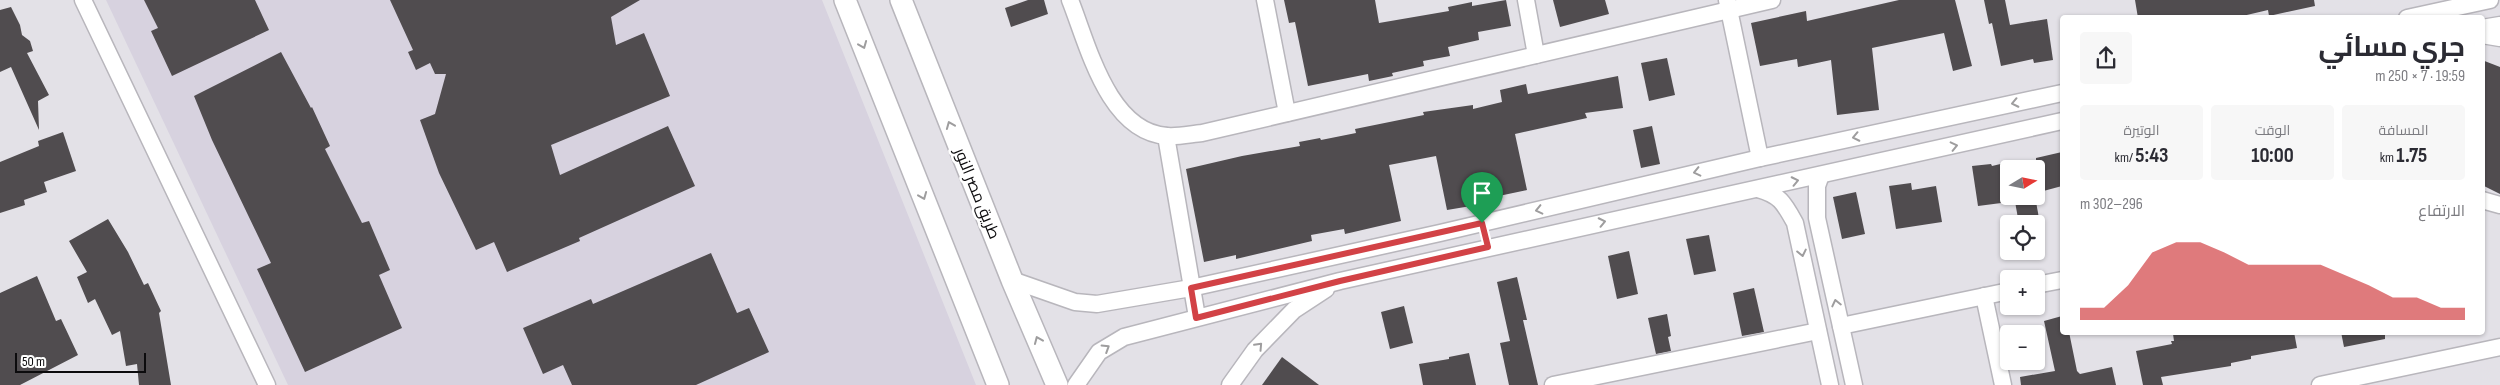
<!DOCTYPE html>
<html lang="ar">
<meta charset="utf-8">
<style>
body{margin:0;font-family:"Sofia Sans Condensed",Cairo,sans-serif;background:#f7f7f7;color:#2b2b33;direction:rtl;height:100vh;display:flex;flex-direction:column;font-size:19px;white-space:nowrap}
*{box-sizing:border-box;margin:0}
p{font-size:16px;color:#7c7c81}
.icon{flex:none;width:28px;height:28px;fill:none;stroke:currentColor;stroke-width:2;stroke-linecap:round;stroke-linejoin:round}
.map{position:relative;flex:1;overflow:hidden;direction:ltr}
.side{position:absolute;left:2060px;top:15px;width:425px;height:320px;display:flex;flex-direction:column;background:#fff;border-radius:5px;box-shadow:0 1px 4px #0004;direction:rtl}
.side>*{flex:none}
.needle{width:32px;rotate:80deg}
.fabs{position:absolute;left:2000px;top:160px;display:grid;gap:10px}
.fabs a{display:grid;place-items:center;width:45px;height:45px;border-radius:5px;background:#fff;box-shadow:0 1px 4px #0004;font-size:25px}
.scale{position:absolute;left:15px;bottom:12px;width:131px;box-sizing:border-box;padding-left:5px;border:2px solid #0c0b0d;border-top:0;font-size:14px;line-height:18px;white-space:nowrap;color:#0c0b0d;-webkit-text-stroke:4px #fff;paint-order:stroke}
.pin{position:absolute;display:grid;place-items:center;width:42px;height:42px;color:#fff;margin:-51px -21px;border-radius:50% 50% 50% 0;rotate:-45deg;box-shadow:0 0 5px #0007}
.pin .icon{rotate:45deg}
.round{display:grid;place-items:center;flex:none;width:52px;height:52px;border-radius:5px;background:#f7f7f7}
.overview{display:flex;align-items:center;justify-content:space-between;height:85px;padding:0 20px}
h1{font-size:28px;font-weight:700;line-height:38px}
.metrics{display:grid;grid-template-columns:repeat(3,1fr);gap:8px;height:85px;padding:5px 20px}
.metrics div{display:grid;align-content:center;border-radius:5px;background:#f7f7f7;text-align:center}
.metrics b{font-size:21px;font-weight:700}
.metrics small{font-size:14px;font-weight:400}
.metrics p{font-size:14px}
.chart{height:140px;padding:10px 20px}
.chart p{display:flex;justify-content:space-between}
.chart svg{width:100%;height:90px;margin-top:5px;fill:#d24246;opacity:.7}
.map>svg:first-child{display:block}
</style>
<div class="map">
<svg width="2500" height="385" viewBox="0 0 2500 385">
<rect width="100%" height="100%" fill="#e3e1e7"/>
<!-- built -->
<polygon fill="#d7d2df" points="106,0 822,0 976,385 288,385"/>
<!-- building -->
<g fill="#504c4f">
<polygon points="144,0 255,0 269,30 172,76 151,31 158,28"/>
<polygon points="390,0 640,0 611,17 616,45 644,33 670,96 551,145 560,175 668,126 695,186 579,238 580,241 507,272 494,242 476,250 439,173 420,120 435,114 446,74 435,74 430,63 416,70 408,52 413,50"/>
<polygon points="1028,0 1044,0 1048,14 1011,27 1005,8"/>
<polygon points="1284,0 1375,0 1379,23 1449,11 1448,7 1472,2 1472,6 1506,0 1511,26 1478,32 1479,40 1448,47 1450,56 1423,61 1424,66 1392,73 1393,76 1369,81 1368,74 1308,86 1295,22 1289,23"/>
<polygon points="1553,0 1605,0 1609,14 1560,27"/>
<polygon points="1899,0 1955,0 1972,66 1953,71 1944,33 1872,48 1879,110 1837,115 1831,60 1798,67 1797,59 1760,66 1751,23 1806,11 1807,21"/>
<polygon points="1984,0 2005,0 2010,25 2047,19 2053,60 2034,63 2033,59 2001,66 1992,23 1989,24"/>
<polygon points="2135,0 2314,0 2315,6 2269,16 2268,10 2234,18 2138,18"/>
<polygon points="11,7 20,25 22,35 30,41 33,51 27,53 49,95 38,101 39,130 11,67 0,72 0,10"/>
<polygon points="281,52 311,108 312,107 330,146 325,149 362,223 369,221 390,270 379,275 402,328 305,372 257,269 271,263 212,140 194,96"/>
<polygon points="1667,58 1675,95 1649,101 1641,63"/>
<polygon points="2482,60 2500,67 2500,194 2482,185"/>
<polygon points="1618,76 1623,108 1585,113 1587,118 1515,134 1527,190 1494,197 1495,202 1447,210 1436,156 1389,165 1401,221 1345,234 1344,229 1311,235 1312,241 1236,259 1236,255 1204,262 1186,169 1242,156 1300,146 1299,142 1320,138 1321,140 1356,133 1355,129 1424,115 1423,112 1473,105 1473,109 1502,102 1500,90 1526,84 1528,94"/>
<polygon points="1652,126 1660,164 1641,168 1633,130"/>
<polygon points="63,132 76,171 44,182 47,192 24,200 25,205 0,213 0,162 39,146 38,141"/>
<polygon points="2062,152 2062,186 2036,193 2036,158"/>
<polygon points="2009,162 2009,202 1978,206 1972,166 1991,164 1992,166"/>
<polygon points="1911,183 1912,190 1936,186 1942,222 1896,229 1889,186"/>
<polygon points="1856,192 1865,234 1842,239 1833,197"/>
<polygon points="2014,196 2035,196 2040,224 2019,224"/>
<polygon points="108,219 128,252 144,285 148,283 161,311 159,313 171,385 139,385 137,364 126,366 120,331 112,335 95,299 88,303 77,277 87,272 69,241"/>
<polygon points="1709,235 1716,271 1694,275 1686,239"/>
<polygon points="1629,251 1638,294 1617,299 1608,256"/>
<polygon points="711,253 737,313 749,308 769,352 696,385 572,385 563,365 543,374 523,328 591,299 593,304"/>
<polygon points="37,276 56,321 61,319 78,355 20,385 0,385 0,293"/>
<polygon points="1517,277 1527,320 1523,320 1538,385 1509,385 1500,343 1510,341 1497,282"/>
<polygon points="1754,288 1764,332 1742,336 1733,293"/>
<polygon points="1404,306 1413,343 1390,349 1381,312"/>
<polygon points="1667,314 1671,336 1668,337 1671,351 1656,354 1648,318"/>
<polygon points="2062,316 2062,332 2069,332 2077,371 2080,374 2112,367 2116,385 2021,385 2020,377 2055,371 2044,321"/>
<polygon points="2181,332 2294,332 2297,348 2251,356 2251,359 2231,363 2231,366 2161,377 2163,385 2143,385 2136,351 2172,344 2171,341 2174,341 2173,334"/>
<polygon points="2341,332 2385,332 2385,339 2344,347"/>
<polygon points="1469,353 1476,385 1423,385 1419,364 1449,359 1449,357"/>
<polygon points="1282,357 1319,385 1262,385"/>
</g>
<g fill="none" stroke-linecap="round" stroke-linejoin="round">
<defs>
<g id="minor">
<polyline points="83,0 267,385"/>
<path d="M1070,0C1088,45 1108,132 1167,136C1178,137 1191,134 1202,133L1772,0"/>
<polyline points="1265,0 1287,113"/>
<polyline points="1526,0 1536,55"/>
<polyline points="1727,0 1760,158"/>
<polyline points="2407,18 2490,0"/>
<polyline points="2482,28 2500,25"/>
<polyline points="2482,35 2500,38"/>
<polyline points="1166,136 1197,317"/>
<polyline points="1821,175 1817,186 1817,218 1854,385"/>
<path d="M1758,189C1780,195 1784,203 1795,223L1830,385"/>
<polyline points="2482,200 2500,205"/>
<polyline points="1012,280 1075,302 1097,304 1191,288 1440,233 1760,158 2062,93"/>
<polyline points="2036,285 2062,280"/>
<polyline points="1984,296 2003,385"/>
<polyline points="1841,326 2009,291"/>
<polyline points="1076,385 1099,352 1124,337 1340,281 2062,121"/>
<polyline points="1230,385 1255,350 1294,310 1326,289"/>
<polyline points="1553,385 1818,331"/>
<polyline points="2320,385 2500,347"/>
</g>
<g id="tertiary">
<polyline points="845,0 998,385"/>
<polyline points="901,0 1012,280 1057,385"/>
</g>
</defs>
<!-- minor casing -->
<use href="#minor" stroke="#b8b6bc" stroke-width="19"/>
<!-- tertiary casing -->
<use href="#tertiary" stroke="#b8b6bc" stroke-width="24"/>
<!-- minor -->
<use href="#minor" stroke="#fff" stroke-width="16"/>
<!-- tertiary -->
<use href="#tertiary" stroke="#fff" stroke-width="21"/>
</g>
<!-- one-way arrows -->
<defs><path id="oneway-chevron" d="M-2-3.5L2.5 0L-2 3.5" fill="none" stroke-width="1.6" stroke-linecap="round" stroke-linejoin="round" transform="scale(1.25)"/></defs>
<g stroke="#9e9d9e">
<use href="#oneway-chevron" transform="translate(863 45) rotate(68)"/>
<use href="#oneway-chevron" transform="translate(2015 103) rotate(168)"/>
<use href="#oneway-chevron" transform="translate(950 125) rotate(-112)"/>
<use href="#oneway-chevron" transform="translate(1856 137) rotate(168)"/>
<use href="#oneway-chevron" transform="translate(1954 146) rotate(-13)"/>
<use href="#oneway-chevron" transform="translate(1697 172) rotate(167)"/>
<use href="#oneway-chevron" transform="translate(1795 181) rotate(-12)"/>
<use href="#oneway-chevron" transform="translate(923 196) rotate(68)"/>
<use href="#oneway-chevron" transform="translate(1539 210) rotate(167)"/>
<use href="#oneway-chevron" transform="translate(1602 222) rotate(-12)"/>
<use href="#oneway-chevron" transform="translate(1802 253) rotate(78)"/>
<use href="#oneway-chevron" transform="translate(1836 303) rotate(-103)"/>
<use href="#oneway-chevron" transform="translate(1038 340) rotate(-113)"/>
<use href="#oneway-chevron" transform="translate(1259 346) rotate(-47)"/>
<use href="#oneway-chevron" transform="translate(1106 348) rotate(-32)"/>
</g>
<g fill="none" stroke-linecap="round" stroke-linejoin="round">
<defs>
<polygon id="route" points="1482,223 1488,247 1340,281 1196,318 1191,288"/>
</defs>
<!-- route casing -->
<use href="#route" stroke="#fff" stroke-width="10"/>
<!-- route -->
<use href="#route" stroke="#d24246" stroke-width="6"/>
</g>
<g text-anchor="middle" stroke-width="5" stroke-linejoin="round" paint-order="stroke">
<!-- street labels -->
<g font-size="16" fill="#0c0b0d" stroke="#fff">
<text transform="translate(978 193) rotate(68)" y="6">طريق مصر النور</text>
</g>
</g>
</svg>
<div class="fabs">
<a><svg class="needle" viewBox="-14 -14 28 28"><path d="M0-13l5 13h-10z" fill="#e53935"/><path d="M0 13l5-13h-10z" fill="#7c7c81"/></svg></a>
<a><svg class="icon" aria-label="locate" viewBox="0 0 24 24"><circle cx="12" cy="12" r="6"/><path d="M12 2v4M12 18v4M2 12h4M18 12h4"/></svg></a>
<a>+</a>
<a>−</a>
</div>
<div class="scale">50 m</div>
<div class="pin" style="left:1482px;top:223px;background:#1e9e55"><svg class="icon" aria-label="arrive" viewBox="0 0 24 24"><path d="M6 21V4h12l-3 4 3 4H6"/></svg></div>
<section class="side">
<div class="overview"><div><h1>جري مسائي</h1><p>19:59 · 7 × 250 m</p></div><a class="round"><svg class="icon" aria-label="share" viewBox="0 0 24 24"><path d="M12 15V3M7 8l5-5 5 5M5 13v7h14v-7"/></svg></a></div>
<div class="metrics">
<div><p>المسافة</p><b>1.75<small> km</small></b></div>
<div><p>الوقت</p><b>10:00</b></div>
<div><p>الوتيرة</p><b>5:43<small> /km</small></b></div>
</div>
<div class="chart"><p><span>الارتفاع</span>296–302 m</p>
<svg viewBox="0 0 160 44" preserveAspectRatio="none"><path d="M0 44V38L10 38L20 27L30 11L40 6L50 6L60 11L70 17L80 17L90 17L100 17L110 22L120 27L130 33L140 33L150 38L160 38V44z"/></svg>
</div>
</section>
</div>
